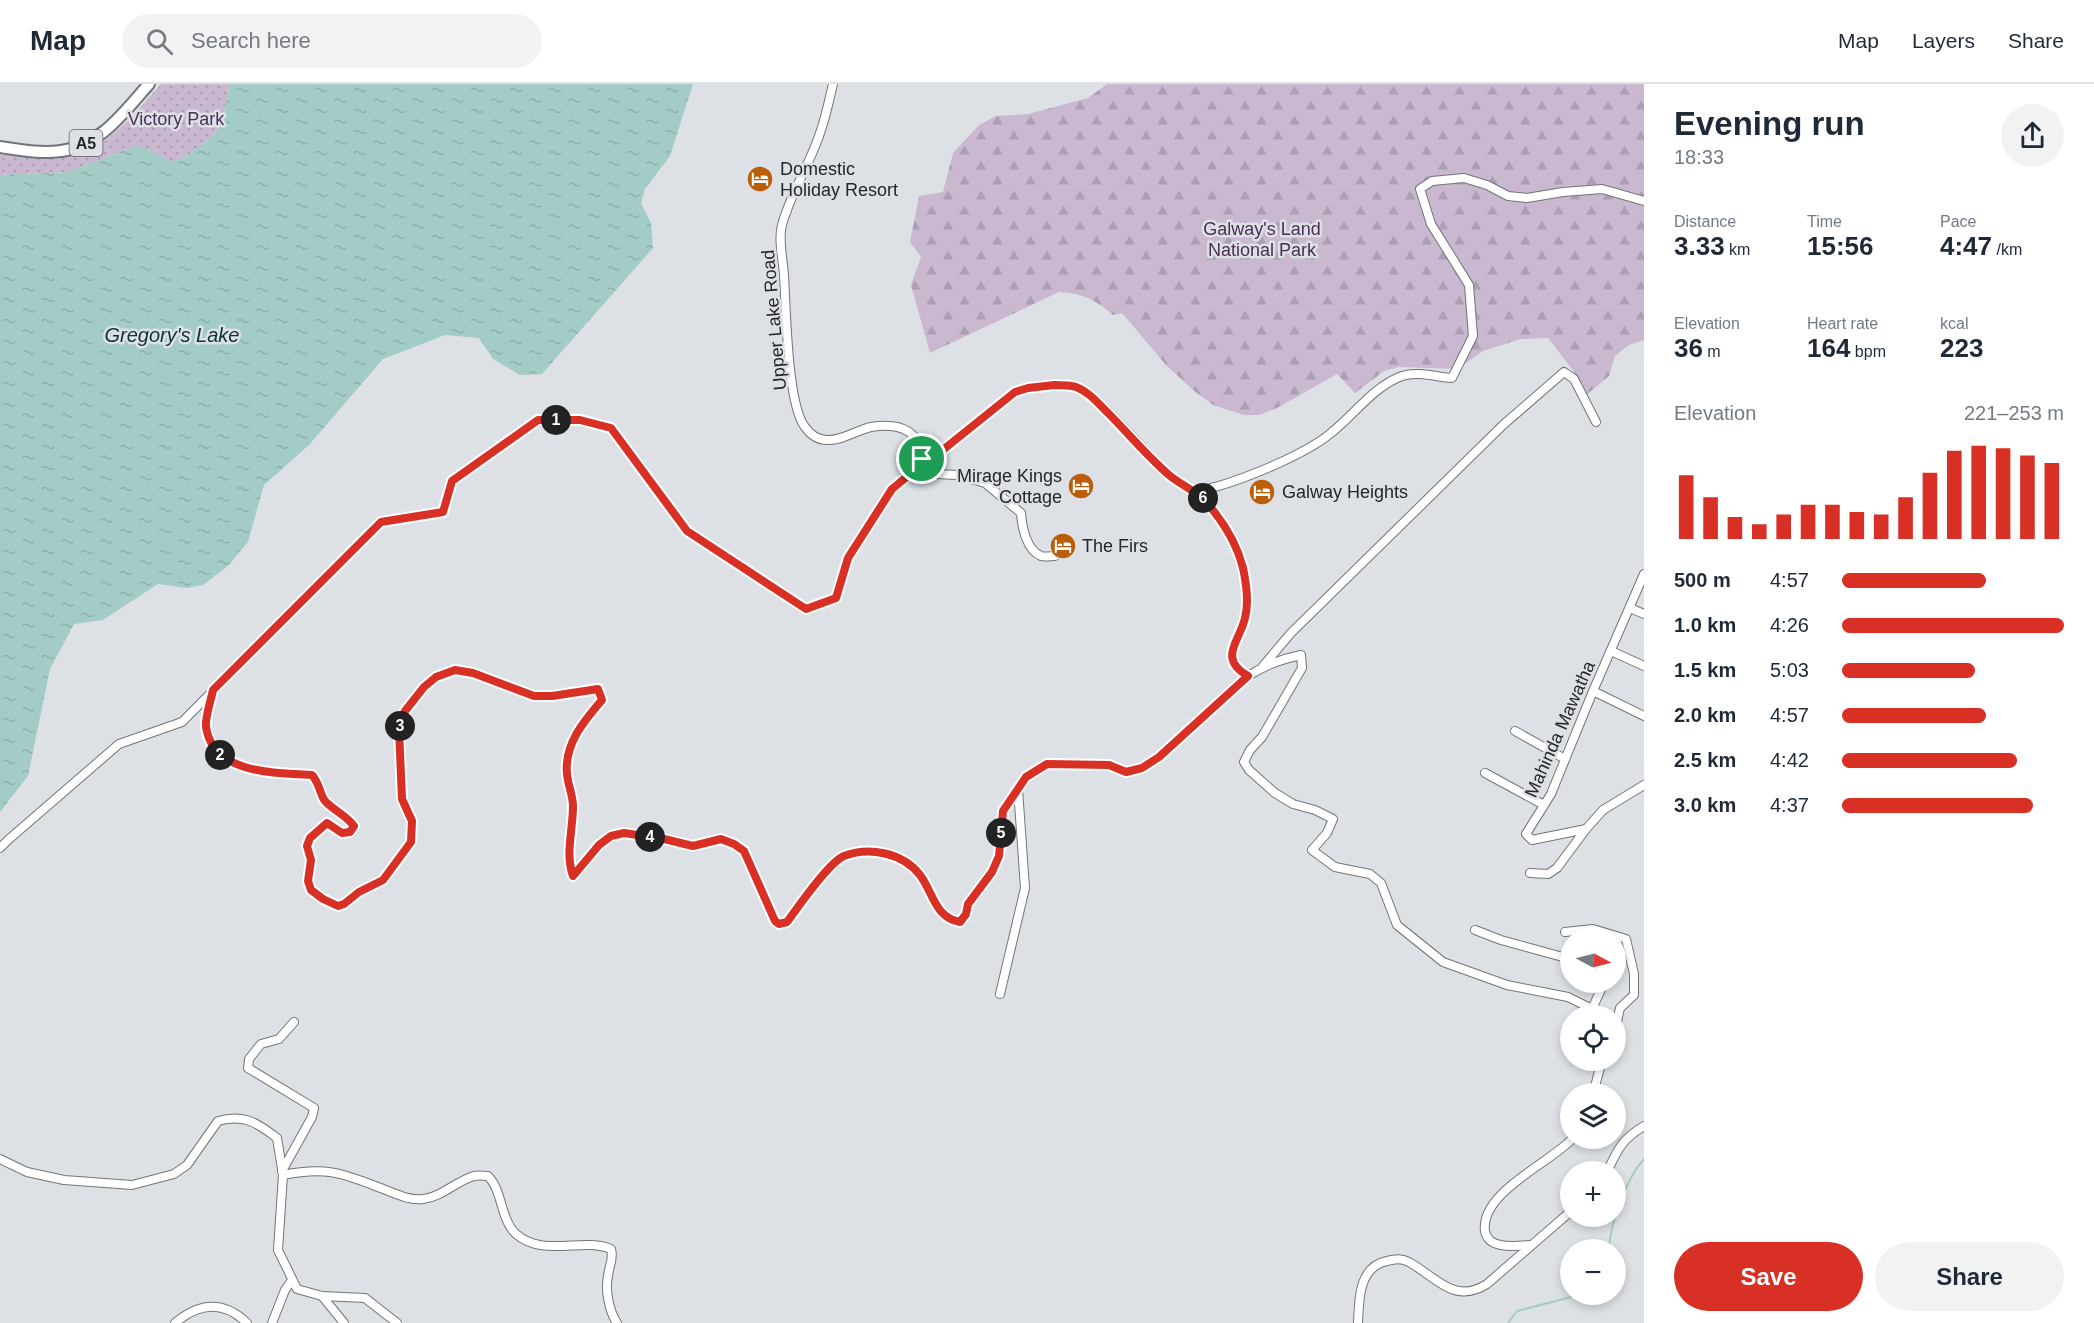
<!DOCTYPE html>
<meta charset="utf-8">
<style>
body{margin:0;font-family:Arial,sans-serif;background:#f2f2f3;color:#1f2937;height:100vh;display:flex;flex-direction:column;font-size:22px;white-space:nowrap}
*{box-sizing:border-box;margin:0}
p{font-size:20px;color:#747a83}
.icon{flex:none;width:33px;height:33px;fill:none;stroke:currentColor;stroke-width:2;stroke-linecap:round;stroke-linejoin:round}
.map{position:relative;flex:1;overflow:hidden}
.details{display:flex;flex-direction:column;background:#fff;width:450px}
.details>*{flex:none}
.needle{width:39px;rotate:97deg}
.buttons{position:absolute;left:1560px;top:843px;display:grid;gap:12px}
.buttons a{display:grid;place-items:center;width:66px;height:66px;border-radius:50%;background:#fff;box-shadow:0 3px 9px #0003;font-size:30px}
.pin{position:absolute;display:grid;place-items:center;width:51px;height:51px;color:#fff;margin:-26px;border:3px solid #fff;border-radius:50%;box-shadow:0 2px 6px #0007}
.km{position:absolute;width:30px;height:30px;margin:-15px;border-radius:50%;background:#222;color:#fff;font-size:16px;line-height:30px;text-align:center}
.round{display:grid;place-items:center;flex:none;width:63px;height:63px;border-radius:32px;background:#f2f2f3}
.headline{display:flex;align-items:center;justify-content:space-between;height:102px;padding:0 30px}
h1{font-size:33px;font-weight:600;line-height:45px}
.metrics{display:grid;grid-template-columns:repeat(3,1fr);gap:9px;height:102px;padding:6px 30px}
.metrics div{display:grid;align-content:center}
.metrics b{font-size:26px;font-weight:600}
.metrics small{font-size:16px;font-weight:400}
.metrics p{font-size:16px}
.chart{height:168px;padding:12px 30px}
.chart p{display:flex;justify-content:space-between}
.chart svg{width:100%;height:108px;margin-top:6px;stroke:#d93025;stroke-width:6}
.primary-button{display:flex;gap:12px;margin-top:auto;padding:12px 30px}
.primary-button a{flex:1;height:69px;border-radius:36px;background:#d93025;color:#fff;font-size:24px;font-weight:600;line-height:69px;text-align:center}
.primary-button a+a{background:#f2f2f3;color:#1f2937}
ul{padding:0 30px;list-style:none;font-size:20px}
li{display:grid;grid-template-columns:96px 72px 1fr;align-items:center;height:45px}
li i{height:15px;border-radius:8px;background:#d93025}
header{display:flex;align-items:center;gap:36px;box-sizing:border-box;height:84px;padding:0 30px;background:#fff;border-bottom:2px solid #e0e1e3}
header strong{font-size:28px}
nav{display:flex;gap:33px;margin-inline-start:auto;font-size:21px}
.search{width:420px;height:54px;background:#f2f2f3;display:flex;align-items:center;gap:15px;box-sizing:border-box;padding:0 21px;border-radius:33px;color:#747a83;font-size:22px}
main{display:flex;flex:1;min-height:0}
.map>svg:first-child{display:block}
</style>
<header>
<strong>Map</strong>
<div class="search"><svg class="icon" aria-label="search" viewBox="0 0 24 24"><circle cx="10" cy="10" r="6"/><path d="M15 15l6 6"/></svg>Search here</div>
<nav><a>Map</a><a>Layers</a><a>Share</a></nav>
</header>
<main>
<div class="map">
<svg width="1644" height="1239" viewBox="0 0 1644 1239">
<defs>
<pattern id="forest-firs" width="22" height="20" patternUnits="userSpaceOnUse" patternTransform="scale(1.5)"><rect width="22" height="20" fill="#c9b8d0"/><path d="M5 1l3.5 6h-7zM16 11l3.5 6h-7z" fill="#ac9eb3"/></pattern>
<pattern id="garden-dots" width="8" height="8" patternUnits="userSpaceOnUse" patternTransform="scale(1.5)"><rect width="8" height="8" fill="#c9b8d0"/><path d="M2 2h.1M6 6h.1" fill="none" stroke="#ac9eb3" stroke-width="1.8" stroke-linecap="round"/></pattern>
<pattern id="water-ripples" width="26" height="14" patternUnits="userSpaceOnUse" patternTransform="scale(1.5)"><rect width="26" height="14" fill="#a4ccc7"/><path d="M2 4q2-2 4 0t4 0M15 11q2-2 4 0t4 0" fill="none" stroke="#8dafab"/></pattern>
</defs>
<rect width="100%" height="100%" fill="#dde1e6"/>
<!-- forest -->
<path fill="url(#forest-firs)" d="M1107,0H1644V256L1629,261L1615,272L1609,292L1585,312L1575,289L1548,254L1521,255L1483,267L1457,285L1399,283L1384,287L1355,309L1337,290L1277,324L1259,331H1244L1213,321L1193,306L1166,281L1122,229L1113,231C1096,216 1082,209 1059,208L930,269L911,201L921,173L910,158L919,112L943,108L953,69L979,41L996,32L1028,30L1088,14Z"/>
<!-- garden -->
<polygon fill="url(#garden-dots)" points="161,0 230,0 222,37 215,50 184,74 171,78 138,61 68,88 0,91 0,68 59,73 82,67 105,57 130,35"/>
<!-- water -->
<polygon fill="url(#water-ripples)" points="230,0 693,0 670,72 645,105 641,119 651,139 653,164 542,290 520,291 493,275 479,254 445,251 383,275 309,361 264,401 248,458 229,481 203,501 187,504 158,500 103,536 74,540 50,585 28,692 0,728 0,91 68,88 138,61 171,77 184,74 215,50 222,37"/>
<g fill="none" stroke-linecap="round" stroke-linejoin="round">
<!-- stream -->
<g stroke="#a4ccc7" stroke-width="2">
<path d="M1609,1166C1610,1139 1626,1095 1644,1075"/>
<polyline points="1508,1239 1517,1227 1571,1213 1573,1210"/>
</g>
<defs>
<g id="minor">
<path d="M922,375L939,369L1015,308C1033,302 1055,298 1074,302C1098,308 1150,377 1174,395C1181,399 1189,408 1198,408C1203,408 1210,404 1215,403C1247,394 1306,370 1331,349C1354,331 1374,302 1402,292C1417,287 1437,293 1452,294L1473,252L1469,201L1431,140L1420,105L1432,97L1464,94L1487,101L1508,112L1527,114L1563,108L1602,105L1644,117"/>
<path d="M921,381L937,390L957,391L985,399L1021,429C1022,442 1026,466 1041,472C1044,473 1051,472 1055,472"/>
<path d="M1197,408C1217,431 1238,456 1243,487C1246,501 1248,518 1245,533C1241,557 1216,573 1248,592C1265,581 1281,575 1301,571L1302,584L1262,653L1250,666L1244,678L1249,686L1275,709L1293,720L1315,726L1333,735L1327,749L1312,766L1335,783L1370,790L1381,799L1397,841L1443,878L1507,901L1568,913L1592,925"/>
<polyline points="1644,490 1593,607 1551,710 1526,750 1532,756 1586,745 1603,726 1644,701"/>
<polyline points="1630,524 1644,530"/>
<polyline points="1611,567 1644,582"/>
<polyline points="1263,582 1291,549 1503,341 1564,288 1574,295 1596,338"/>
<path d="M213,606C211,617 205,632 207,643C214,690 275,689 312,691C320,700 320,711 325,717C333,726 346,731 354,742L350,749H342L327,739L310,754L307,762L311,776L308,797L311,806L323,815L338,822L344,820L359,808L383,796L411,758L412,737L402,715L399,645L405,627L424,603L436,593L455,586L473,589L534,612H552L598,605L602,616C584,636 564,660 567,690C568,701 573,712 573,722C573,746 565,770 573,792"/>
<polyline points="1593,607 1644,632"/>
<polyline points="1515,647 1565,675"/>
<polyline points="1485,689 1544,721"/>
<path d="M0,764L8,756L119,660L182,638L381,438L443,428L452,397L538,336H580L611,344L687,447L806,525L836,514L848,474L893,405L921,381C924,347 900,338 871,343C857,346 842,357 827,356C818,356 810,350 805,343C787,320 786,222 784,191C783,176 778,155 782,141C791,108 810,80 820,49C826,33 829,16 833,0"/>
<polyline points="1530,789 1548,790 1557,784 1586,745"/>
<path d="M573,792L599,761L611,752L625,749L664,755L693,762L721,755L734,760L744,767L775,837L779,840L787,838C798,823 829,778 844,772C869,762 903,769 920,791C932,808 936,834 960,838L966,830L968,820L992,788L999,772L1003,727L1026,693L1047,680L1109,681L1126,688L1142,684L1159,673L1248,592"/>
<polyline points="1475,846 1501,856 1570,875"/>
<polyline points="1565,848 1593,845 1626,855 1634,890 1634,911 1620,924 1616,942"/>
<polyline points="1000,910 1025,804 1018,705"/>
<polyline points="1594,932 1592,925 1603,901 1600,898"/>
<polyline points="1593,1010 1602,976"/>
<path d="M0,1075L27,1088L64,1096L132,1101L174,1090L187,1081L218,1037C244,1030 256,1038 277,1054L283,1091L278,1166L297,1205L322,1212L365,1214L397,1239"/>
<polyline points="282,1087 312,1033 314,1024 248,984 249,975 261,960 279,955 294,938"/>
<path d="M1607,1088C1618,1065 1622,1055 1644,1042"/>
<path d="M283,1091C324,1083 340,1088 378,1103C392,1108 408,1117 423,1115C442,1113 456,1097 474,1092C478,1091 484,1092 488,1092C503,1107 500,1135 516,1150C544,1174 582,1153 611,1165C614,1175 609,1182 608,1192C605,1206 609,1227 617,1239"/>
<path d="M1530,1161C1516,1162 1488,1166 1485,1147C1480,1108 1552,1078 1573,1054"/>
<polyline points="322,1212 344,1239"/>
<path d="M175,1239C199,1219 223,1216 247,1239"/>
<polyline points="272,1239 285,1206 292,1196"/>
<path d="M1358,1239C1359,1217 1358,1183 1387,1177C1395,1175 1401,1174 1409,1178C1436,1193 1454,1221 1487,1200L1570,1128"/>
</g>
<path id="highway" d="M0,63C20,66 41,70 61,67C100,62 124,28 149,0"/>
</defs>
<!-- minor casing -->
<use href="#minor" stroke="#717579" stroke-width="10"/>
<!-- highway casing -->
<use href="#highway" stroke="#717579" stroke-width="14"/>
<!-- minor -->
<use href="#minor" stroke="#fff" stroke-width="8"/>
<!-- highway -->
<use href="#highway" stroke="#fff" stroke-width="10"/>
</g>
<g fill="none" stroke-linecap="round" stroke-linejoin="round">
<defs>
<path id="route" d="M1054,301C1061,301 1070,301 1076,303C1089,308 1099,320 1108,329C1128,349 1147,372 1169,391C1182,402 1197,407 1208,420C1224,439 1237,460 1243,484C1246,498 1249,519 1245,534C1240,557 1217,574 1248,592L1159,673L1142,684L1126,688L1109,681L1047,680L1026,693L1003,727L999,772L992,788L968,820L966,830L960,838C935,834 933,808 920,791C903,769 869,762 844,772C829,778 798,823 787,838L779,840L775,837L744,767L734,760L721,755L693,762L664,755L624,749L611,752L599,761L573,792C565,770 573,746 573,722C573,712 568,701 567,690C564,660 584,637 602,616L598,605L552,612H534L473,589L455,586L436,593L424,603L405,627L399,645L402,715L412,737L411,758L383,796L359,808L344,820L338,822L323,815L311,806L308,797L311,776L307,762L310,754L327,739L342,749L350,748L354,742C346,731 333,726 325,717C320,711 320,700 312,691C275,689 213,690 206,643C205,632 211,617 213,606L381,438L443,428L452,397L538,336H580L611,344L687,447L806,525L836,514L848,474L892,405L921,381L922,375L939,369L1015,308L1028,304Z"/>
</defs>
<!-- route casing -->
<use href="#route" stroke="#fff" stroke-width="12"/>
<!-- route -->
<use href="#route" stroke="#d93025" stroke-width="8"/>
</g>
<!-- icons -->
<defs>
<symbol id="hotel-disc" viewBox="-11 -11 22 22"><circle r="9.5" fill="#ba5e09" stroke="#dde1e6"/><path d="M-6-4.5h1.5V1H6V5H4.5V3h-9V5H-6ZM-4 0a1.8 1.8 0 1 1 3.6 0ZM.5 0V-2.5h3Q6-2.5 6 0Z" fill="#fff"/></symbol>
</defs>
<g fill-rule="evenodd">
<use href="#hotel-disc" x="745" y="80" width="30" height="30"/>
<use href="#hotel-disc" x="1066" y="387" width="30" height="30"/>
<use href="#hotel-disc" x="1247" y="393" width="30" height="30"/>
<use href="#hotel-disc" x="1048" y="447" width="30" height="30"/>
</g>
<g text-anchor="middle" stroke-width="5" stroke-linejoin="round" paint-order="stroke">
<!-- shield labels -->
<rect fill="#dde1e6" stroke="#5c5e61" stroke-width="1.5" x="69.5" y="46" width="33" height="26" rx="4.5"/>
<g font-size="16" font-weight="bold" fill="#252628">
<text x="86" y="65">A5</text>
</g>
<!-- park labels -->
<g font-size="18" fill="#4b2f56" stroke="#dde1e6">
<text x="176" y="41">Victory Park</text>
<text x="1262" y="151">Galway's Land<tspan x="1262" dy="21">National Park</tspan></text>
</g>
<!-- poi labels -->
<g font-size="18" fill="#252628" stroke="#dde1e6" text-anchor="start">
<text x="780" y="91">Domestic<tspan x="780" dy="21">Holiday Resort</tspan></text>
<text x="1062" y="398" text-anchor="end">Mirage Kings<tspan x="1062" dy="21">Cottage</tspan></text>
<text x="1282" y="414">Galway Heights</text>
<text x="1082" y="468">The Firs</text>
</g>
<!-- street labels -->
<g font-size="18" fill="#252628" stroke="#dde1e6">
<text transform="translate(774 236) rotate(-95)" y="6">Upper Lake Road</text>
<text transform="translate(1560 645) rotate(-66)" y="6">Mahinda Mawatha</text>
</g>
<!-- water labels -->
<g font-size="20" font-style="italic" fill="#0c3430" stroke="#dde1e6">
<text x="172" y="258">Gregory's Lake</text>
</g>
</g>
</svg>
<div class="buttons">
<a><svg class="needle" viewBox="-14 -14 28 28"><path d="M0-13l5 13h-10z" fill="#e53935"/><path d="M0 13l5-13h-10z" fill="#747a83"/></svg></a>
<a><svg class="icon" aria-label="locate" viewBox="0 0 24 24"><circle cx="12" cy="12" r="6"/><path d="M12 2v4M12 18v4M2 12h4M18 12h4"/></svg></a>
<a><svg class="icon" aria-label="layers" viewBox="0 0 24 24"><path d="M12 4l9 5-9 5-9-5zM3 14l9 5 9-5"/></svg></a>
<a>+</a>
<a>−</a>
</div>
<div class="pin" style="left:922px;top:375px;background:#1e9e55"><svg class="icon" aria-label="arrive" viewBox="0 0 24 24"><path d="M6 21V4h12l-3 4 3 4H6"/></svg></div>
<b class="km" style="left:556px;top:336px">1</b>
<b class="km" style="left:220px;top:671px">2</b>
<b class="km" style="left:400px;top:642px">3</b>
<b class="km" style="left:650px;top:753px">4</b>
<b class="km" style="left:1001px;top:749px">5</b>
<b class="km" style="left:1203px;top:414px">6</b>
</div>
<section class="details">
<div class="headline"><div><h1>Evening run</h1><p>18:33</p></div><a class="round"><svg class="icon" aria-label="share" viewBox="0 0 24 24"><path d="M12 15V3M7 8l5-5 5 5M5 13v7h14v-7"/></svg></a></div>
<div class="metrics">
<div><p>Distance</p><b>3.33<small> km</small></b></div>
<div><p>Time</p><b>15:56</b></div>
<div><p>Pace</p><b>4:47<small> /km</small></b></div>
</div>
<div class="metrics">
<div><p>Elevation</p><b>36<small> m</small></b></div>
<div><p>Heart rate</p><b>164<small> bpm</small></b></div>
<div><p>kcal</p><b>223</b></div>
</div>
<div class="chart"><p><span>Elevation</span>221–253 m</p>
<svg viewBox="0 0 160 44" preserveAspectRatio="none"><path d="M5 44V18M15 44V27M25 44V35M35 44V38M45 44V34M55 44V30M65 44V30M75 44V33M85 44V34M95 44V27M105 44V17M115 44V8M125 44V6M135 44V7M145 44V10M155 44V13"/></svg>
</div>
<ul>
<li><b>500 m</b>4:57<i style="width:65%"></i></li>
<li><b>1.0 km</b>4:26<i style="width:100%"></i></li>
<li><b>1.5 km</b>5:03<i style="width:60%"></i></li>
<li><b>2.0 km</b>4:57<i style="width:65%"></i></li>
<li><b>2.5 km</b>4:42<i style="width:79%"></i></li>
<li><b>3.0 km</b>4:37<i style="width:86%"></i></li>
</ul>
<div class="primary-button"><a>Save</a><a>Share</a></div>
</section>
</main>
